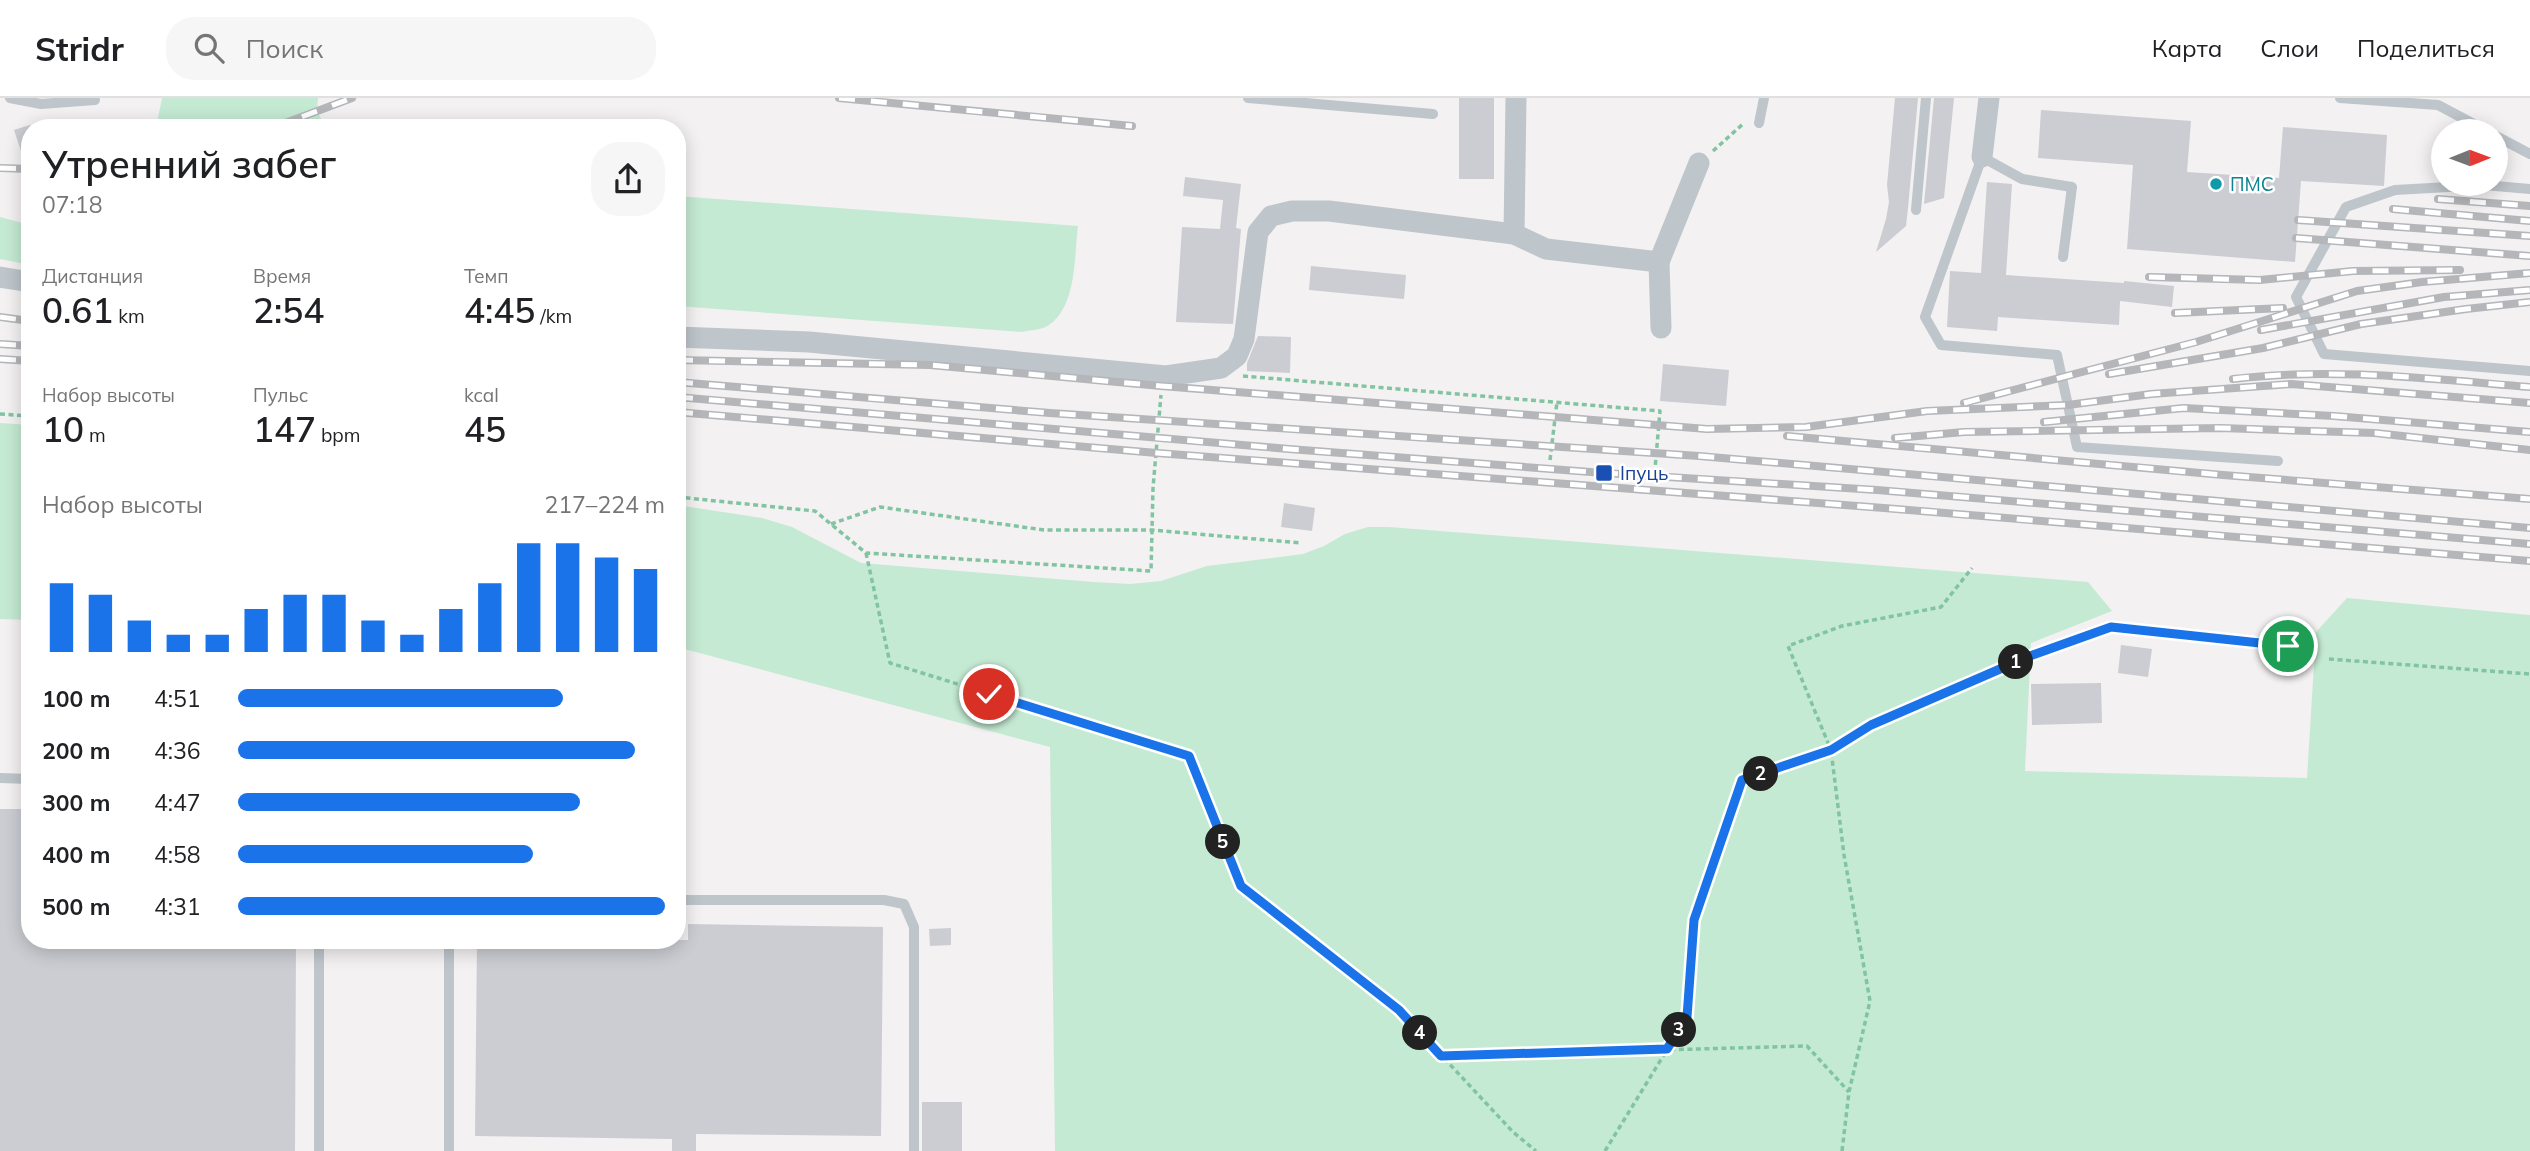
<!DOCTYPE html>
<html lang="ru">
<meta charset="utf-8">
<style>
body{margin:0;font-family:Mulish,sans-serif;background:#f6f6f6;color:#202124;height:100vh;display:flex;flex-direction:column;font-size:26px;white-space:nowrap}
*{box-sizing:border-box;margin:0}
p{font-size:23px;color:#757577}
.icon{flex:none;width:38px;height:38px;fill:none;stroke:currentColor;stroke-width:2;stroke-linecap:round;stroke-linejoin:round}
.map{position:relative;flex:1;overflow:hidden}
.side{position:absolute;left:21px;top:21px;width:665px;height:830px;display:flex;flex-direction:column;background:#fff;border-radius:28px;box-shadow:0 4px 18px #0003}
.side>*{flex:none}
.needle{width:46px;rotate:89deg}
.buttons{position:absolute;left:2431px;top:21px;display:grid;gap:14px}
.buttons a{display:grid;place-items:center;width:77px;height:77px;border-radius:50%;background:#fff;box-shadow:0 4px 18px #0003;font-size:35px}
.pin{position:absolute;display:grid;place-items:center;width:60px;height:60px;color:#fff;margin:-30px;border:4px solid #fff;border-radius:50%;box-shadow:0 2px 7px #0007}
.km{position:absolute;width:35px;height:35px;margin:-18px;border-radius:50%;background:#222;color:#fff;font-size:19px;line-height:35px;text-align:center}
.round{display:grid;place-items:center;flex:none;width:74px;height:74px;border-radius:28px;background:#f6f6f6}
.headline{display:flex;align-items:center;justify-content:space-between;height:119px;padding:0 21px}
h1{font-size:38px;font-weight:600;line-height:52px}
.metrics{display:grid;grid-template-columns:repeat(3,1fr);gap:10px;height:119px;padding:7px 21px}
.metrics div{display:grid;align-content:center}
.metrics b{font-size:35px;font-weight:600}
.metrics small{font-size:19px;font-weight:400}
.metrics p{font-size:19px}
.chart{height:196px;padding:14px 21px}
.chart p{display:flex;justify-content:space-between}
.chart svg{width:100%;height:126px;margin-top:7px;stroke:#1a73e8;stroke-width:6}
ul{padding:0 21px;list-style:none;font-size:23px}
li{display:grid;grid-template-columns:112px 84px 1fr;align-items:center;height:52px}
li i{height:18px;border-radius:9px;background:#1a73e8}
header{display:flex;align-items:center;gap:42px;box-sizing:border-box;height:98px;padding:0 35px;background:#fff;border-bottom:2px solid #e0e0e0}
header strong{font-size:33px}
nav{display:flex;gap:38px;margin-inline-start:auto;font-size:24px}
.search{width:490px;height:63px;background:#f6f6f6;display:flex;align-items:center;gap:18px;box-sizing:border-box;padding:0 24px;border-radius:28px;color:#757577;font-size:26px}
.map>svg:first-child{display:block}
</style>
<header>
<strong>Stridr</strong>
<div class="search"><svg class="icon" aria-label="search" viewBox="0 0 24 24"><circle cx="10" cy="10" r="6"/><path d="M15 15l6 6"/></svg>Поиск</div>
<nav><a>Карта</a><a>Слои</a><a>Поделиться</a></nav>
</header>
<div class="map">
<svg width="2530" height="1053" viewBox="0 0 2530 1053">
<rect width="100%" height="100%" fill="#f3f1f1"/>
<!-- green -->
<g fill="#c5ead3">
<polygon points="162,0 318,0 317,12 325,30 156,30"/>
<path d="M677,98L1078,128C1074,158 1077,208 1049,227C1042,232 1030,232 1022,234L677,208Z"/>
<polygon points="0,119 30,127 30,167 0,161"/>
<polygon points="0,325 30,327 30,522 0,521"/>
<polygon points="677,407 762,420 792,429 861,465 1094,484 1130,486 1161,483 1207,468 1303,456 1324,448 1345,436 1368,429 1389,429 2088,484 2112,513 2031,545 2025,673 2307,680 2316,534 2347,500 2530,517 2530,1053 1055,1053 1050,649 677,549"/>
</g>
<!-- building -->
<g fill="#cbcdd2">
<rect x="1459" y="0" width="35" height="81"/>
<polygon points="1895,0 1918,0 1908,110 1906,128 1876,154 1886,121 1889,104 1887,87"/>
<polygon points="1934,0 1954,0 1944,100 1924,106"/>
<polygon points="2041,12 2191,23 2187,74 2279,80 2283,29 2387,37 2384,88 2301,83 2295,164 2127,151 2133,67 2038,60"/>
<polygon points="30,27 30,71 27,71 14,32"/>
<polygon points="1185,79 1241,86 1236,130 1241,131 1233,226 1176,224 1182,129 1220,131 1223,102 1183,98"/>
<polygon points="1987,84 2012,86 2006,177 2124,185 2124,183 2174,188 2172,209 2120,203 2119,227 1998,219 1997,233 1947,229 1950,173 1981,175"/>
<polygon points="1311,168 1406,177 1404,201 1309,192"/>
<polygon points="1258,238 1291,239 1290,275 1247,273 1247,265"/>
<polygon points="1663,266 1729,272 1726,308 1660,303"/>
<polygon points="1284,405 1315,410 1312,433 1281,429"/>
<polygon points="2121,547 2152,551 2148,579 2118,575"/>
<polygon points="2101,585 2102,625 2032,627 2031,586"/>
<polygon points="0,711 30,711 30,842 296,842 295,1053 0,1053"/>
<polygon points="688,826 883,829 881,1038 696,1036 696,1053 672,1053 672,1041 475,1038 477,842 688,842"/>
<polygon points="951,830 951,847 930,848 929,831"/>
<rect x="922" y="1004" width="40" height="49"/>
</g>
<g fill="none" stroke-linecap="round" stroke-linejoin="round">
<!-- path -->
<g stroke="#81c4a2" stroke-width="3.5" stroke-dasharray="5 3.5" stroke-linecap="butt">
<polyline points="1713,53 1744,25"/>
<polyline points="1243,278 1660,313 1655,371"/>
<polyline points="0,316 30,318"/>
<polyline points="1550,362 1557,304"/>
<polyline points="677,399 815,413 866,455 1151,473 1153,390 1161,297"/>
<polyline points="831,426 880,409 1044,432 1152,432 1301,445"/>
<polyline points="866,455 890,565 1189,658 1241,788 1399,912 1513,1034 1536,1053"/>
<polyline points="2329,561 2530,576"/>
<polyline points="1441,958 1807,948 1849,994"/>
<polyline points="1605,1053 1687,919 1694,822 1742,682 1831,652 1788,548 1842,528 1941,509 1972,470"/>
<polyline points="1842,1053 1849,994 1870,903 1844,757 1831,652 1871,627 2030,558 2111,529 2289,548"/>
</g>
<!-- service -->
<g stroke="#bec5cb" stroke-width="10">
<polyline points="10,0 41,6 95,2"/>
<polyline points="1248,0 1433,16"/>
<polyline points="2340,0 2438,7 2487,33"/>
<polyline points="1759,25 1764,0"/>
<polyline points="2496,38 2530,56"/>
<polyline points="2530,91 2484,87 2395,92 2346,109 2296,199 2324,256 2530,273"/>
<polyline points="1916,112 1926,0"/>
<polyline points="2063,159 2072,89 2022,81 1982,59 1925,219 1941,247 2057,257 2077,349 2278,363"/>
<polyline points="0,680 30,681"/>
<polyline points="677,802 884,802 904,806 914,829 914,1053"/>
<polyline points="319,842 319,1053"/>
<polyline points="449,1053 449,842"/>
</g>
<!-- minor -->
<g stroke="#bec5cb" stroke-width="21">
<polyline points="1982,59 1989,0"/>
<polyline points="1514,136 1516,0"/>
<polyline points="1659,164 1661,230"/>
<polyline points="0,179 30,184"/>
<polyline points="677,239 809,244 1166,278 1221,270 1237,258 1244,241 1258,134 1271,118 1292,113 1329,113 1514,136 1546,151 1659,164 1699,65"/>
</g>
<defs>
<g id="rail">
<polyline points="839,0 1132,28"/>
<polyline points="272,30 352,0"/>
<polyline points="0,70 30,71"/>
<polyline points="2438,101 2530,108"/>
<polyline points="2393,111 2530,123"/>
<polyline points="2298,122 2530,138"/>
<polyline points="2296,140 2530,158"/>
<polyline points="2149,179 2260,182 2353,173 2460,172"/>
<polyline points="2175,215 2283,210"/>
<polyline points="0,219 30,223"/>
<polyline points="2261,232 2444,199 2530,192"/>
<polyline points="0,246 30,248"/>
<polyline points="0,261 30,263"/>
<polyline points="677,262 930,267 1161,288 1707,331 1806,329 1927,313 2068,307 2151,296 2291,286 2530,305"/>
<polyline points="2109,276 2263,250 2361,226 2466,211 2530,204"/>
<path d="M2233,281C2332,269 2431,281 2530,289"/>
<polyline points="677,284 1050,315 1699,358 2530,430"/>
<polyline points="677,299 1289,351 1604,375 1877,392 2530,446"/>
<polyline points="1964,305 2196,244 2357,193 2422,184 2530,175"/>
<polyline points="677,314 1157,355 1884,410 2530,463"/>
<polyline points="2044,324 2184,310 2334,318 2530,334"/>
<polyline points="1787,338 2223,377 2530,401"/>
<polyline points="1895,340 1964,334 2220,330 2375,335 2530,352"/>
</g>
</defs>
<!-- rail casing -->
<use href="#rail" stroke="#b4b6ba" stroke-width="8"/>
<!-- rail -->
<use href="#rail" stroke="#fff" stroke-width="5" stroke-dasharray="16" stroke-linecap="butt"/>
</g>
<g fill="none" stroke-linecap="round" stroke-linejoin="round">
<defs>
<polyline id="route" points="989,596 1189,658 1241,788 1399,912 1441,958 1667,951 1687,919 1694,822 1742,682 1831,652 1871,627 2030,558 2111,529 2288,548"/>
</defs>
<!-- route casing -->
<use href="#route" stroke="#fff" stroke-width="14"/>
<!-- route -->
<use href="#route" stroke="#1a73e8" stroke-width="9"/>
</g>
<!-- markers -->
<circle fill="#0f9aa8" stroke="#fff" stroke-width="2.5" cx="2216" cy="86" r="7"/>
<rect fill="#1a4fb4" stroke="#fff" stroke-width="2.5" x="1595" y="366" width="18" height="18" rx="3.5"/>
<g text-anchor="middle" stroke-width="5" stroke-linejoin="round" paint-order="stroke">
<!-- culture labels -->
<g font-size="19" fill="#0d838f" stroke="#fff" text-anchor="start">
<text x="2230" y="93">ПМС</text>
</g>
<!-- transit labels -->
<g font-size="19" fill="#164399" stroke="#fff" text-anchor="start">
<text x="1620" y="382">Іпуць</text>
</g>
</g>
</svg>
<div class="buttons">
<a><svg class="needle" viewBox="-14 -14 28 28"><path d="M0-13l5 13h-10z" fill="#e53935"/><path d="M0 13l5-13h-10z" fill="#757577"/></svg></a>
</div>
<div class="pin" style="left:2288px;top:548px;background:#1e9e55"><svg class="icon" aria-label="arrive" viewBox="0 0 24 24"><path d="M6 21V4h12l-3 4 3 4H6"/></svg></div>
<div class="pin" style="left:989px;top:596px;background:#d93025"><svg class="icon" aria-label="check" viewBox="0 0 24 24"><path d="M5 12l5 5 9-10"/></svg></div>
<b class="km" style="left:2016px;top:564px">1</b>
<b class="km" style="left:1761px;top:676px">2</b>
<b class="km" style="left:1679px;top:932px">3</b>
<b class="km" style="left:1420px;top:935px">4</b>
<b class="km" style="left:1223px;top:744px">5</b>
<section class="side">
<div class="headline"><div><h1>Утренний забег</h1><p>07:18</p></div><a class="round"><svg class="icon" aria-label="share" viewBox="0 0 24 24"><path d="M12 15V3M7 8l5-5 5 5M5 13v7h14v-7"/></svg></a></div>
<div class="metrics">
<div><p>Дистанция</p><b>0.61<small> km</small></b></div>
<div><p>Время</p><b>2:54</b></div>
<div><p>Темп</p><b>4:45<small> /km</small></b></div>
</div>
<div class="metrics">
<div><p>Набор высоты</p><b>10<small> m</small></b></div>
<div><p>Пульс</p><b>147<small> bpm</small></b></div>
<div><p>kcal</p><b>45</b></div>
</div>
<div class="chart"><p><span>Набор высоты</span>217–224 m</p>
<svg viewBox="0 0 160 44" preserveAspectRatio="none"><path d="M5 44V20M15 44V24M25 44V33M35 44V38M45 44V38M55 44V29M65 44V24M75 44V24M85 44V33M95 44V38M105 44V29M115 44V20M125 44V6M135 44V6M145 44V11M155 44V15"/></svg>
</div>
<ul>
<li><b>100 m</b>4:51<i style="width:76%"></i></li>
<li><b>200 m</b>4:36<i style="width:93%"></i></li>
<li><b>300 m</b>4:47<i style="width:80%"></i></li>
<li><b>400 m</b>4:58<i style="width:69%"></i></li>
<li><b>500 m</b>4:31<i style="width:100%"></i></li>
</ul>
</section>
</div>
